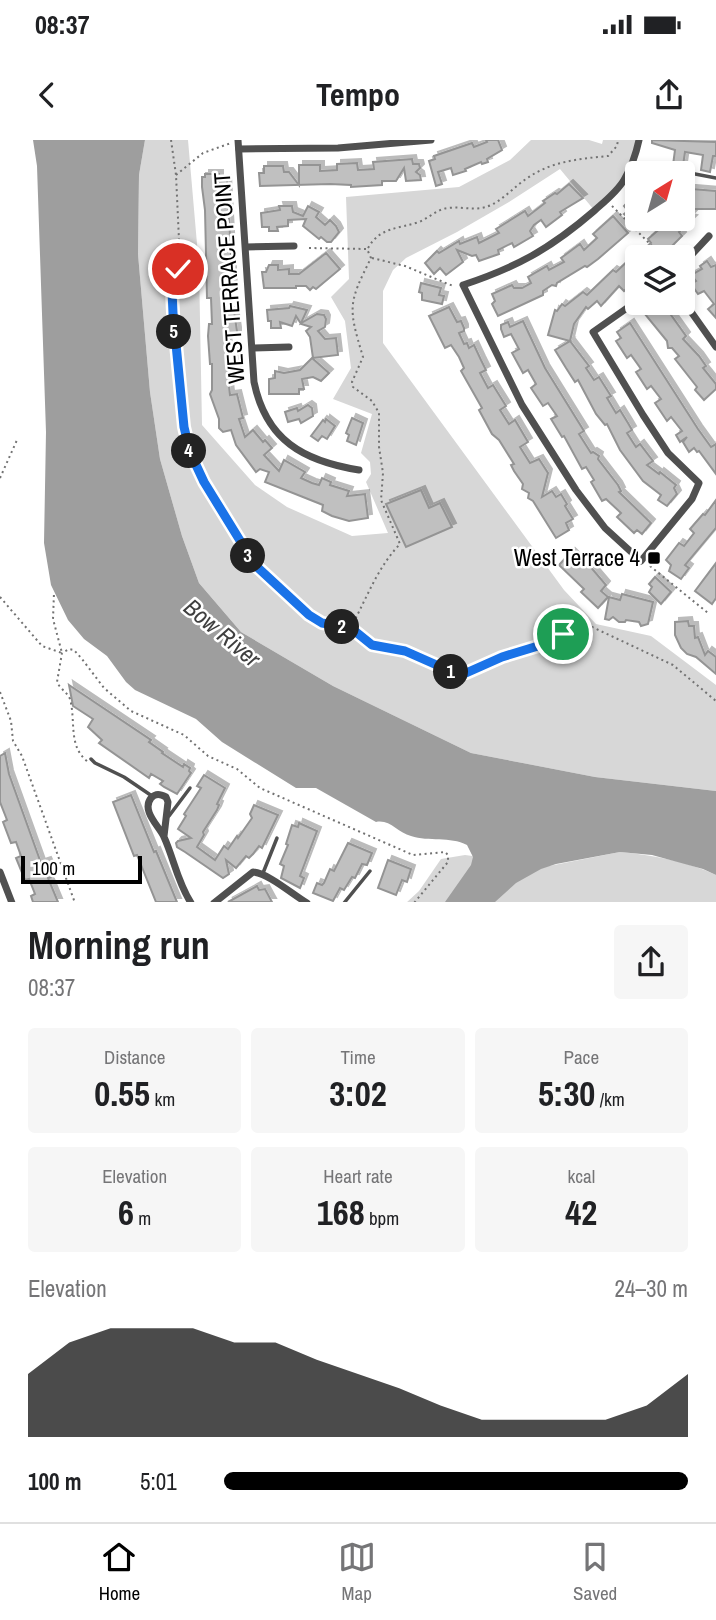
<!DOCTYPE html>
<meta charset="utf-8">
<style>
body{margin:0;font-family:"Archivo Narrow",sans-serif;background:#f6f6f6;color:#202124;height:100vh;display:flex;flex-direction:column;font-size:26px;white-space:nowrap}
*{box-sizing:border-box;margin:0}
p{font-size:23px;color:#757577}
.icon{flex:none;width:38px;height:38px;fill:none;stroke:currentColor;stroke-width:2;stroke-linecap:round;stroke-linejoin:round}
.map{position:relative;height:762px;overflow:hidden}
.drawer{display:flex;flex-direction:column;background:#fff;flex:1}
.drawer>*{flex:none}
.needle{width:46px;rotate:37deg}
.controls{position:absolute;left:625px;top:21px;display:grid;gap:14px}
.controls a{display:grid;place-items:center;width:70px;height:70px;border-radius:7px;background:#fff;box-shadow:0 4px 10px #0003;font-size:35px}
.scale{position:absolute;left:21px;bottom:18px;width:121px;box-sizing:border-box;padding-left:7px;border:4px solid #000;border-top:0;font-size:19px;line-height:24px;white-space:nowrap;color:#000;-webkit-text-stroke:5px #fff;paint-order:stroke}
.pin{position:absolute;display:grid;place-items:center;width:60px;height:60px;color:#fff;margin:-30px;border:4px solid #fff;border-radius:50%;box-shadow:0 2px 7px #0007}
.km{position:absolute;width:35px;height:35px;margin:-18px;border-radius:50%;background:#222;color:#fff;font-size:19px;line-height:35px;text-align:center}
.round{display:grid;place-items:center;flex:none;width:74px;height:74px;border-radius:7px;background:#f6f6f6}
.headline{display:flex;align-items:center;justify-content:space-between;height:119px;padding:0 28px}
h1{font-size:38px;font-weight:800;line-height:52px}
.stats{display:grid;grid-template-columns:repeat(3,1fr);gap:10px;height:119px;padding:7px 28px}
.stats div{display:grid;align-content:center;border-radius:7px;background:#f6f6f6;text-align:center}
.stats b{font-size:35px;font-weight:800}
.stats small{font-size:19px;font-weight:400}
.stats p{font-size:19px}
.chart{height:196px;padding:14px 28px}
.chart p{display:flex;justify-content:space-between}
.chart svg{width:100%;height:126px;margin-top:7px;fill:#000;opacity:.7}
ul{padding:0 28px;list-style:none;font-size:23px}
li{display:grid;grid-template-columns:112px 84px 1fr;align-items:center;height:52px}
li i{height:18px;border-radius:9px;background:#000}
.status{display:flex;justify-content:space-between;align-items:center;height:49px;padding:0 35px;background:#fff;direction:ltr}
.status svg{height:19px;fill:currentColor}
header{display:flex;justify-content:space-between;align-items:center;height:91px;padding:0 28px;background:#fff;font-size:32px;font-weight:800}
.menu{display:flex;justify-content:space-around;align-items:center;height:98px;border-top:2px solid #e0e0e0;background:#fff;font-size:19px;color:#757577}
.menu a{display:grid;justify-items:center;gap:4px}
.menu .on{color:#000}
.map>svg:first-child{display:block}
</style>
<div class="status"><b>08:37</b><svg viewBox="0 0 49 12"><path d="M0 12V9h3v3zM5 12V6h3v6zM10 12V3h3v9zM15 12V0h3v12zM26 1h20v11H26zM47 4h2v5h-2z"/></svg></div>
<header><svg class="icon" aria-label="back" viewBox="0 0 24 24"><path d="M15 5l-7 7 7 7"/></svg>Tempo<svg class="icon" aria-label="share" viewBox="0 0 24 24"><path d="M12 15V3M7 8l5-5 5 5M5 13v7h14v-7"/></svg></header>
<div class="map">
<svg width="716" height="763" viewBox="0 0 716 763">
<defs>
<filter id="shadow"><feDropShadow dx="4" dy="-4" stdDeviation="0" flood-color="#0004"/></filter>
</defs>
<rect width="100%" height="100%" fill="#fff"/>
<!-- green -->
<g fill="#d7d7d7">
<polygon points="145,0 188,0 199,127 202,285 255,345 287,367 352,396 388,393 366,342 371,334 370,322 361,313 372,274 333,259 351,228 345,181 331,157 349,139 346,57 459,47 510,20 531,0 589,0 602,4 603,0 639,0 623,42 594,70 560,29 509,62 457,92 406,118 393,130 383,151 383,203 564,450 596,484 651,496 716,545 716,651 595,637 471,613 333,546 241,492 199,443 182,396 160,319 150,252 138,114 139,35"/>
<path d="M620,712C653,715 686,721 716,735V762L406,763L419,751L441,719L465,715L549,726Z"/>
</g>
<!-- water -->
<path fill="#9e9e9e" d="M33,0H145L139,35L138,114L150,252L160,319L182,396L199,443L241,492L333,546L471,613L595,637L716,651V735L703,729L652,715L620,712L556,724L541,729L516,743L495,762H445L471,725L473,717L467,705C450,696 429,702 411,696C398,693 390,679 376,682L316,648H296L222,602L196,579L135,550L126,542L107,516L84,499L68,480L51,445L44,403L46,292L37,26Z"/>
<!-- building -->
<g fill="#c0c0c0" stroke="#949494" stroke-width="2" filter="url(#shadow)">
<polygon points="486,0 498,0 502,10 487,19 488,22 482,24 481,22 465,29 466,31 453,35 451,28 438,32 442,44 436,46 429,21 435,19 434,16 472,3 474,7 487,2"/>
<polygon points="652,0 716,2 716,16 713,16 710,32 701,30 703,15 685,12 683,26 673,25 675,10 652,3"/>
<polygon points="412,19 413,24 419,24 420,28 416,32 420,35 421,40 406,41 404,28 396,41 382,41 382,45 351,47 351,45 330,44 260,46 259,33 264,33 264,26 283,26 284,32 289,32 299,45 299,25 320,25 320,31 337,30 337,24 357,23 358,30 374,29 373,22"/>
<polygon points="205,34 219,34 219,41 227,40 233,151 227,154 226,171 234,171 237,191 237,195 227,195 228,212 238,212 237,238 230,238 229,246 230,255 237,254 243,278 239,279 245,297 253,290 263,302 265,300 272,308 264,315 279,331 284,320 305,332 301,338 312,343 319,345 322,338 331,342 330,345 349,351 347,356 365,354 368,378 349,381 332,376 322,371 323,365 265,342 269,332 260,329 256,332 236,305 231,290 223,292 219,288 219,279 210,254 212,250 212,224 210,224 208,196 209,184 212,184 211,158 207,158 205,70 202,47 202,37 205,37"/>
<polygon points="569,44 583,58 560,72 562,75 546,87 541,80 534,85 530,91 533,96 514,107 512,103 498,110 499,114 479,121 476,115 472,116 457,110 463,122 446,135 440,128 434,134 425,123 437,111 439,113 459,101 460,104 477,97 479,103 499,93 496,89 525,71 528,76 545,63 543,61 555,53 557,54"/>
<polygon points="692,49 716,51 716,69 692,69 693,74 689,78 693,79 679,92 682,96 668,110 665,108 662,111 648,112 653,117 637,117 637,139 624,151 619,146 601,166 597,161 588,169 586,167 574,184 570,201 589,226 586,228 594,240 599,237 604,245 611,256 607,258 616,273 620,270 628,283 632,290 627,293 636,307 640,304 653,321 647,325 659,334 660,332 676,345 674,348 677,354 667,366 658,360 661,355 643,341 620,310 607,284 605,285 596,274 578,240 575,242 566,228 555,210 570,201 548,195 555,170 557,171 562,164 565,166 583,152 587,155 613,130 616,132 631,118 633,120 651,103 648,99 671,79 682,79 682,61 692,65"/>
<polygon points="637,52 637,85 624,74 628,71 624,66"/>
<polygon points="279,66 292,66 293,72 303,76 308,66 319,72 316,77 325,85 330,80 336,86 339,92 331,102 327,102 321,97 319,99 303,86 306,79 288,80 288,86 277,87 278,91 269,91 269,87 262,87 261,73 280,70"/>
<polygon points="613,76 628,93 598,119 587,127 585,126 557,143 556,146 552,145 543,151 543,155 498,176 492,164 495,161 492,154 512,145 514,148 522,148 531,143 528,137 547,126 549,130 564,122 561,118 580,104 584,110 597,98 593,94"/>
<polygon points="326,113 340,129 316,149 313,147 310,150 306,146 296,146 296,148 264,148 262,132 266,132 269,125 278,125 278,130 289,129 289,134 299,134"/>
<polygon points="707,121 711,127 716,125 716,178 708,169 714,164 704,151 698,154 691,144 696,141 691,135 702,129 700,126"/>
<polygon points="421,143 441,148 439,155 444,156 442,164 422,160 422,153 419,152"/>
<polygon points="656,163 661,167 665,164 671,171 669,172 686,196 683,199 699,216 706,226 703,228 716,244 716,249 704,260 695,250 697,247 675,219 679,216 672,208 668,208 667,201 644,173"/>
<polygon points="290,166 307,170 301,183 317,174 324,175 326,179 325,187 318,191 325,199 336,198 338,215 313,218 310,197 306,191 311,187 301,184 296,176 292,186 280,182 281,188 271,188 271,181 268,181 267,170 289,168"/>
<polygon points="449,167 457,182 461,181 464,188 464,191 459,193 464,204 467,203 469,208 474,205 481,220 486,230 480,233 488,248 493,245 506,266 500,270 509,284 515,280 528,302 520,307 530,323 539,319 548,333 542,357 552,351 556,357 561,354 567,364 565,366 573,379 566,383 569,390 556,398 533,361 528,358 529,353 522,349 523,344 514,331 511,325 514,324 499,300 492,294 479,270 482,268 461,231 464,228 459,217 451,205 445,208 429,176"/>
<polygon points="523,181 545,228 584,291 579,294 591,313 593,312 599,316 598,319 618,345 621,351 619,352 651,383 642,394 637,390 634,393 617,377 621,373 606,359 602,361 591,342 594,340 586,327 582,329 564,296 562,297 551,279 557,276 548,263 543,266 531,248 536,244 528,230 523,233 512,213 519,209 511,194 504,197 501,189 501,185 508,182 510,187"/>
<polygon points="630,183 698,289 711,307 716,304 716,334 699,311 697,312 694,308 689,312 683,302 687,297 680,302 676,295 682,291 671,277 667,281 655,263 661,259 651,246 647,249 636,232 641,229 631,215 627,218 616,201 621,198 617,192"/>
<polygon points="312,218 329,233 321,241 313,237 302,239 304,249 299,249 299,254 269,254 269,239 275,238 275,231 284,233 300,230"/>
<polygon points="308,265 312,268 313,276 301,283 299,279 288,282 285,272 297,268 298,271"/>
<polygon points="352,278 363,283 356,305 347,301 349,295 346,293"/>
<polygon points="326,279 335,286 327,299 322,296 318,301 311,296 323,280 325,282"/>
<polygon points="421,350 429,368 440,363 452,387 406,407 386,364"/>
<polygon points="716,360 716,388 685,425 689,428 681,439 669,431 671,425 666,420 679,403 684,406 694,393 690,389 703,374 705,375"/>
<polygon points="571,412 586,427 589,425 606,445 601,451 608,457 598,468 581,452 584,449 559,425"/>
<polygon points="716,423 716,458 712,464 695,451"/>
<polygon points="655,437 671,452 661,464 649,452 652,447 649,444"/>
<polygon points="622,454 653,462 648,484 641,486 639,482 626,480 625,482 619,482 613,477 609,480 605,479 609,457 620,460"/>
<polygon points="688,481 689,486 694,486 695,498 698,497 705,515 708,511 716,517 716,534 696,517 687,514 681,508 675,495 675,482"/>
<polygon points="69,545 151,600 149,602 163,612 162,613 183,627 184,624 190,628 189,631 191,633 177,654 164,647 160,644 163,641 151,634 149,638 99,603 102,600 88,587 93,579 73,566"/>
<polygon points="5,613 9,634 41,723 47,721 52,732 53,737 48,738 58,762 33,762 31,756 35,754 29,739 25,740 16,718 21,716 16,702 11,703 3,682 7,680 0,662 0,616"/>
<polygon points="204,635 225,648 217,664 219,665 217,670 203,692 204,695 197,707 215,720 224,706 228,709 237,696 238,698 252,678 250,674 254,665 278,675 262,708 259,706 253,714 249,718 246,716 236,728 226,720 229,734 223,738 185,712 177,707 176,703 178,701 191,698 178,689 186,676 184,674 201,648 197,646"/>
<polygon points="131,655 154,712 156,711 177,762 156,762 137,715 134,716 113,662"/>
<polygon points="299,683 317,691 300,736 304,738 300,748 281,738 284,726 280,724 288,705 286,704 292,685 298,687"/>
<polygon points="348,703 372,713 367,725 362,724 355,738 352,737 344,750 340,748 333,761 313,753 317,743 322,745 324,743 330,729 334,731"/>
<polygon points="388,720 411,729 407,742 402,740 396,755 378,748"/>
<polygon points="257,746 259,750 265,749 272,762 228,762"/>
</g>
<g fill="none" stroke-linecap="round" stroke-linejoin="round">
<!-- path -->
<g stroke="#727272" stroke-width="2" stroke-dasharray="2 3.5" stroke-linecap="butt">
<polyline points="171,0 176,35 180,122 172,151 173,173 184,287 195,326 255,425 309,475 322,483 350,488 372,505 405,511 457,534 466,533 502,517 538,506 580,487 590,486 673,525 716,561"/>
<polyline points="176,35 203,13 231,3"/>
<polyline points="612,66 663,117"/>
<path d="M309,108L367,109L371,118C348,164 348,167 363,217L352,242L353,247L372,261L379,273V307L383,333L381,360L400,404C377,428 367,458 351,487"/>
<path d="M368,108C380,87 398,89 419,82C429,78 437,69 448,68C463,66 476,72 491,65C504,59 514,47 526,39C551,21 579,19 608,16L617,6L618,0"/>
<polyline points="372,118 405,126 453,146"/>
<polyline points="0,338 17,300"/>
<polyline points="650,426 708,473"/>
<polyline points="0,457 42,506 62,513 53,479 54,453"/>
<polyline points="0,552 11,581 13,601 22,616 75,763"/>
<path d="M87,621C68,606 76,581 70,559C67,552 60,549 57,542L62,513L69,509L74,510L82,519L104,548L131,571L184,595L208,616L237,629L260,648L413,715L445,712L448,715V722L414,763"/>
</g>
<!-- lane -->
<g stroke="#505050" stroke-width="3.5">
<polyline points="633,22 716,38"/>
<polyline points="91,619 95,623 124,637 152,656"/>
<polyline points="169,676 190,648"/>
<polyline points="263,733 277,698"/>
<polyline points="344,763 370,731"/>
</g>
<!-- street -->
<g stroke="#505050" stroke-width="7">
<path d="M238,0L254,242C266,300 303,321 359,330"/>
<polyline points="239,9 338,8 431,0"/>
<polyline points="246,107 294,106"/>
<polyline points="682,125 709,96"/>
<polyline points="682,159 716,207"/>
<path d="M637,161L593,192L643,275L668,313L699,343L692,359L641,421L605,388L576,350L522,265L463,145C517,127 550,109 594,71C604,62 617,52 624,40C631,28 636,14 639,0"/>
<polyline points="253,208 289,207"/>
<path d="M164,696L168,662L166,657C160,654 156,653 151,658C141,671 159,686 164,697C174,719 177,741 191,763"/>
<polyline points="0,732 12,763"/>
<path d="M214,763L253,732C268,733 292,754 307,763"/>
</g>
</g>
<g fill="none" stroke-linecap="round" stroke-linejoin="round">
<defs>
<polyline id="route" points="178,129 172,151 173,173 184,287 190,312 204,342 255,425 309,475 322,483 351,488 372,505 405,511 457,534 466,533 502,517 538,506 563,494"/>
</defs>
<!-- route casing -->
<use href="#route" stroke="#fff" stroke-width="14"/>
<!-- route -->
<use href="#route" stroke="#1a73e8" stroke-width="9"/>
</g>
<!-- markers -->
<rect fill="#000" stroke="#fff" stroke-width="2.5" x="647" y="411" width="14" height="14" rx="3.5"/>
<g text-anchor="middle" stroke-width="5" stroke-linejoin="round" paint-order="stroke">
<!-- street labels -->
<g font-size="23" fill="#000" stroke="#fff">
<text transform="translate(229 138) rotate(-94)" y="8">WEST TERRACE POINT</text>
</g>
<!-- poi labels -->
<g font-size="23" fill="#000" stroke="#fff" text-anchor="end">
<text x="640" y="426">West Terrace 4</text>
</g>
<!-- water labels -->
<g font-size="24" font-style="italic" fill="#3f3f3f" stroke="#fff">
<text transform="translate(222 493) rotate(40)" y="8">Bow River</text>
</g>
</g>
</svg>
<div class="controls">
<a><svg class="needle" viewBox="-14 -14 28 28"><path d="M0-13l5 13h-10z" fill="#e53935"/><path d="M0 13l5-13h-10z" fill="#757577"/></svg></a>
<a><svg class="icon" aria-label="layers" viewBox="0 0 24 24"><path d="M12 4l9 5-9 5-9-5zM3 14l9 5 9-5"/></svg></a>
</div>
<div class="scale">100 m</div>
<div class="pin" style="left:563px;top:494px;background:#1e9e55"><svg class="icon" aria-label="arrive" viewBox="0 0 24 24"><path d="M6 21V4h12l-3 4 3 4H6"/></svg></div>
<div class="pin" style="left:178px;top:129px;background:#d93025"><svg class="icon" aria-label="check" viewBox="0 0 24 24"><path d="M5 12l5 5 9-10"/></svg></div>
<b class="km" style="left:451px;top:532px">1</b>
<b class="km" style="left:342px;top:487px">2</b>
<b class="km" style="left:248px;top:416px">3</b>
<b class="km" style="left:189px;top:311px">4</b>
<b class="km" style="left:174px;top:192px">5</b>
</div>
<section class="drawer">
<div class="headline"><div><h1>Morning run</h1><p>08:37</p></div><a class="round"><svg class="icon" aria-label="share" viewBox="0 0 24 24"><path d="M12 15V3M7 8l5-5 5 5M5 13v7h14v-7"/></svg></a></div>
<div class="stats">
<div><p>Distance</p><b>0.55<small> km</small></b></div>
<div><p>Time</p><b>3:02</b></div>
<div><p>Pace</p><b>5:30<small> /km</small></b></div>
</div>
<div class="stats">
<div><p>Elevation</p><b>6<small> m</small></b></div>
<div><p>Heart rate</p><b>168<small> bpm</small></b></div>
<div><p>kcal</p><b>42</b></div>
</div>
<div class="chart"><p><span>Elevation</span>24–30 m</p>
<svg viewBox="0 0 160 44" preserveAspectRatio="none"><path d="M0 44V22L10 11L20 6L30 6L40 6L50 11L60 11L70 17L80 22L90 27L100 33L110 38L120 38L130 38L140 38L150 33L160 22V44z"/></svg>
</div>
<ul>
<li><b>100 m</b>5:01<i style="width:100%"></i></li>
</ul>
</section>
<nav class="menu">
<a class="on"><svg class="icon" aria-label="home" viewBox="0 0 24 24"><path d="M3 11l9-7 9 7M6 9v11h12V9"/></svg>Home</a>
<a><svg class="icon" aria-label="map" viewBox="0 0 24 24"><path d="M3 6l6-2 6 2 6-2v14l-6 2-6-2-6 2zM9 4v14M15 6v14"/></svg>Map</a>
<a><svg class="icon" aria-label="saved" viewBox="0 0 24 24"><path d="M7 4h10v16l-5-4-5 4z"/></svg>Saved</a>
</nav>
